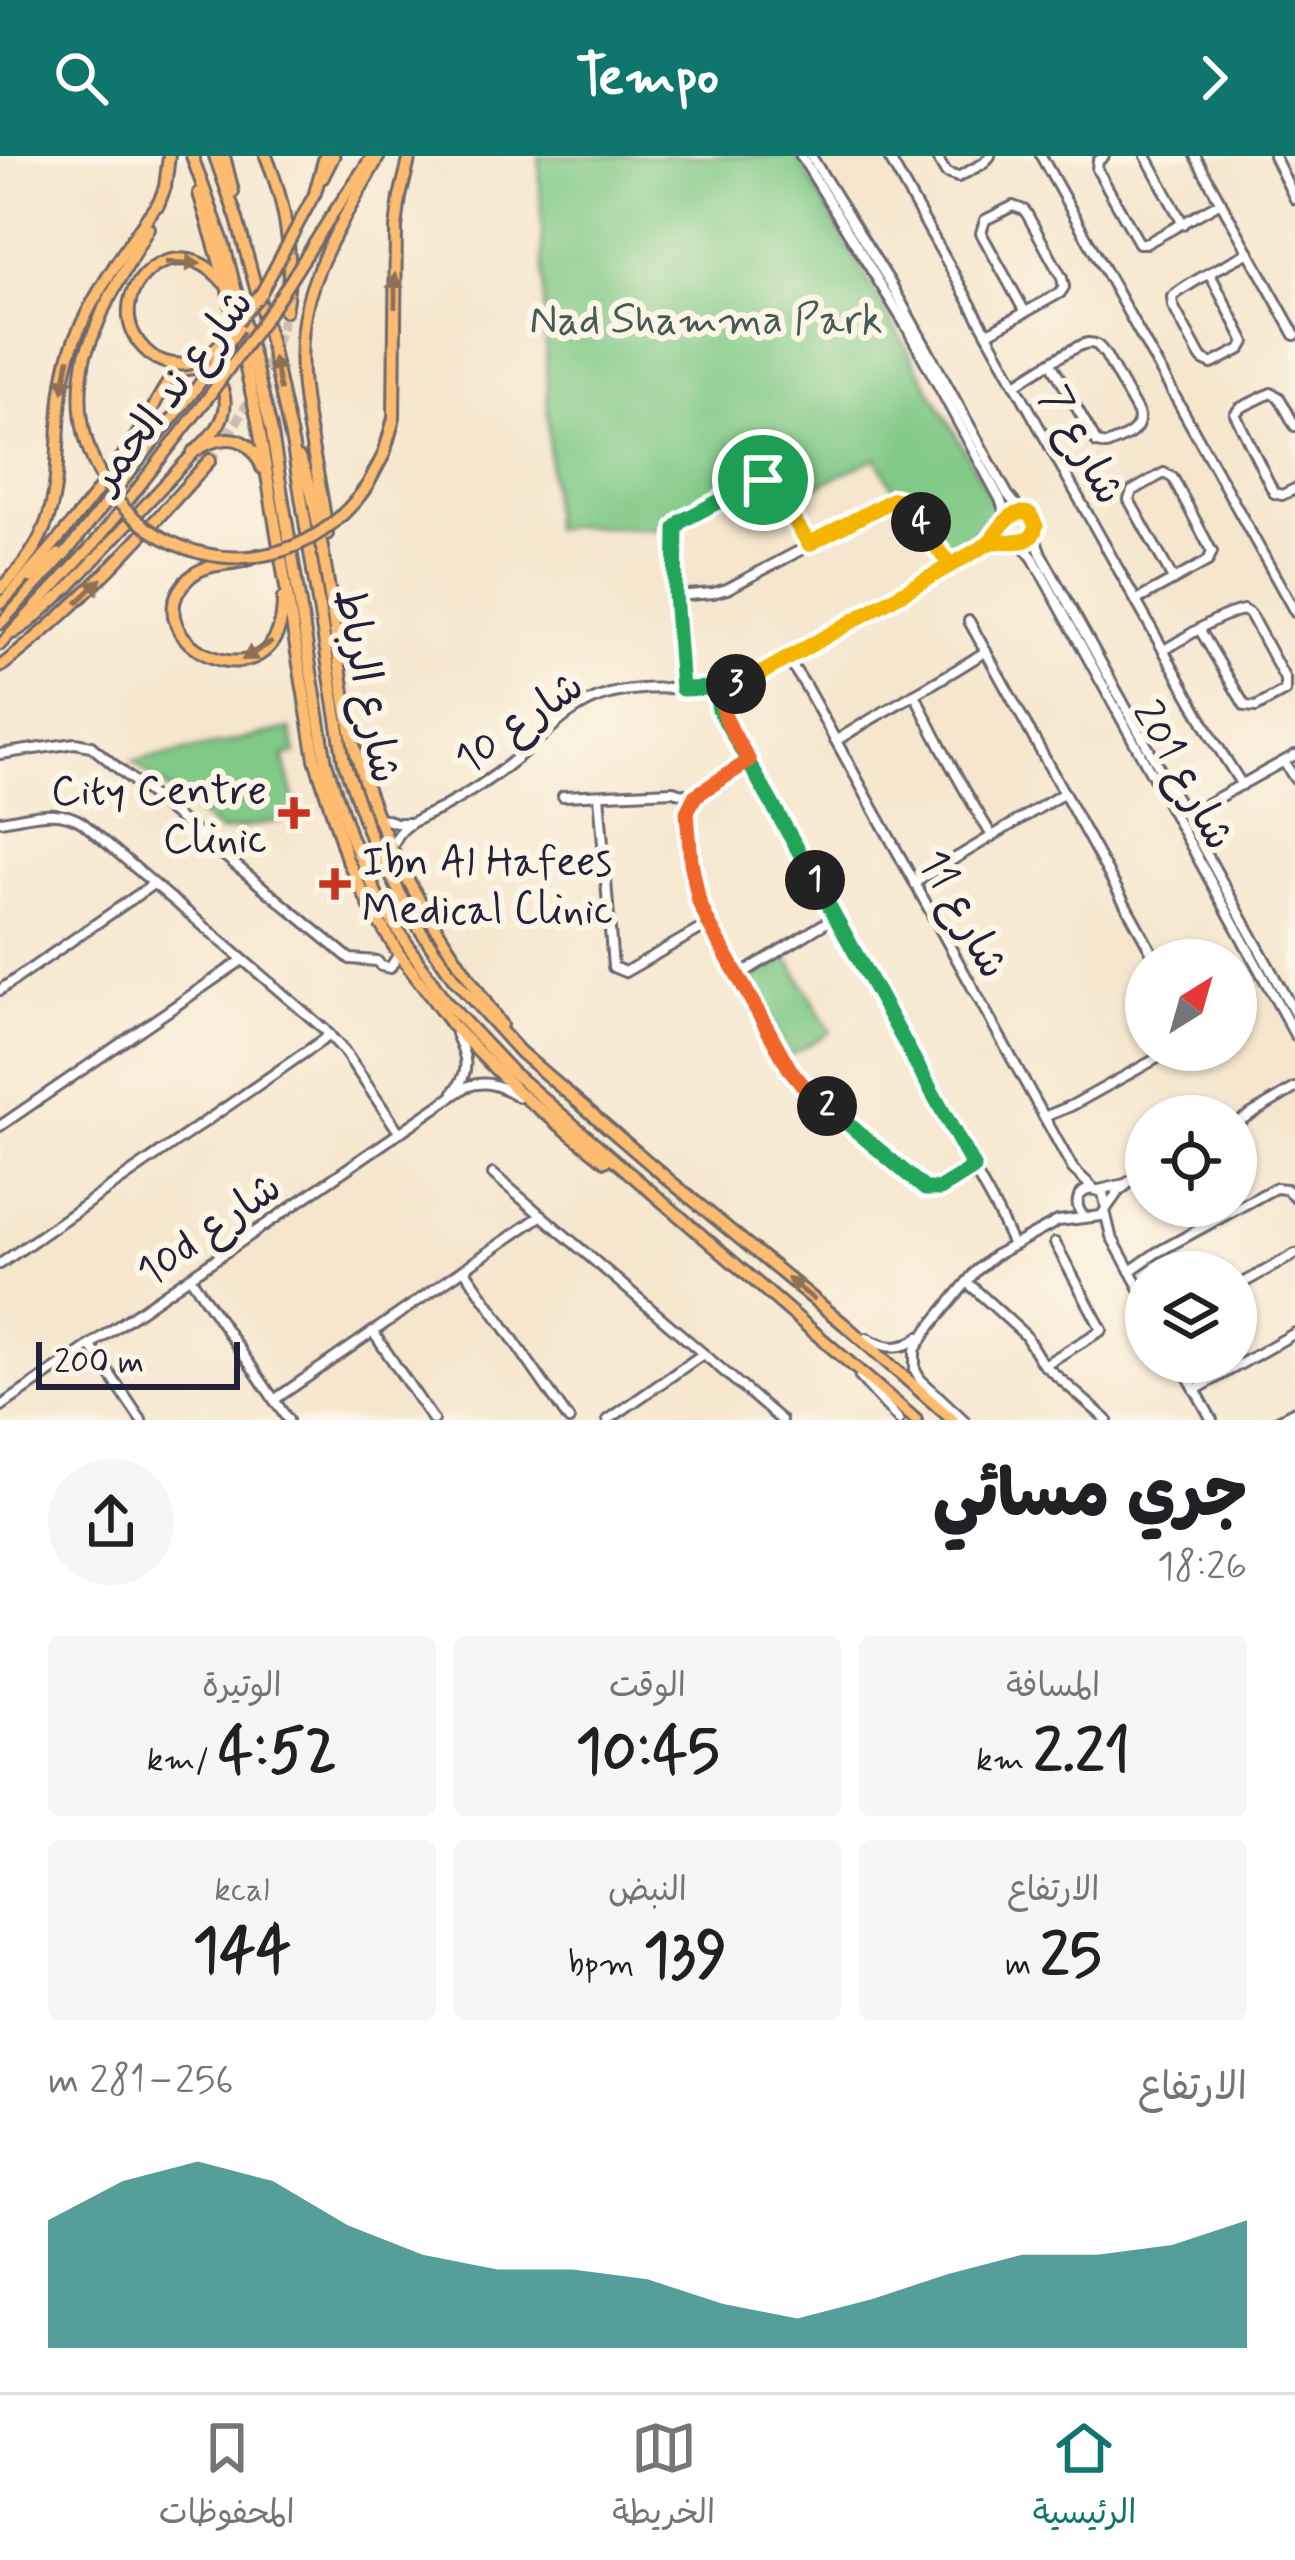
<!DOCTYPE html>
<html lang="ar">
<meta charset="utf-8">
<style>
body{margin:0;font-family:Mynerve,"Playpen Sans Arabic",sans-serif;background:#f6f6f6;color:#202124;direction:rtl;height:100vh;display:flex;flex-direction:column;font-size:45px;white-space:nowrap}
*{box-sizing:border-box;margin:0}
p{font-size:39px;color:#757577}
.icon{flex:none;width:66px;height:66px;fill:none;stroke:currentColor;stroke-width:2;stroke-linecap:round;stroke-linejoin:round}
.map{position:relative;height:1264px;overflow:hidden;direction:ltr}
.panel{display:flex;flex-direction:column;background:#fff;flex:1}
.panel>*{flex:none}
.needle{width:78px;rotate:37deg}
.buttons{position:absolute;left:1125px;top:783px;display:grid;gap:24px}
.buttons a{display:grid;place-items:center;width:132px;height:132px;border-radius:50%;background:#fff;box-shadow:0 3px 9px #0004;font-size:60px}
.scale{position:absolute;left:36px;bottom:30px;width:204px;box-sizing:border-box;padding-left:12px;border:6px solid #22223b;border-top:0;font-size:33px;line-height:42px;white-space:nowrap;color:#22223b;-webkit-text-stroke:9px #fcf5e5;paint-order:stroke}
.pin{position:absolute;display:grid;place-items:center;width:102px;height:102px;color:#fff;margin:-51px;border:6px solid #fff;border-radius:50%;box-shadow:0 3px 12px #0007}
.km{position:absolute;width:60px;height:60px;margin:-30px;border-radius:50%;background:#222;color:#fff;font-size:33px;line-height:60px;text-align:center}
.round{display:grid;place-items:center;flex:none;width:126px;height:126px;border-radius:63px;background:#f6f6f6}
.headline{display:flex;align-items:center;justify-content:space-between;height:204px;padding:0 48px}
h1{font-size:66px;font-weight:800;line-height:90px}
.stats{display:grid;grid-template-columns:repeat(3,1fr);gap:18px;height:204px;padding:12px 48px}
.stats div{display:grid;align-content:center;border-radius:12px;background:#f6f6f6;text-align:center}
.stats b{font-size:60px;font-weight:800}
.stats small{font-size:33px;font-weight:400}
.stats p{font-size:33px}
.chart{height:336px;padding:24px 48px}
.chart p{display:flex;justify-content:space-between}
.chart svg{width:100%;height:216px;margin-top:12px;fill:#0f766e;opacity:.7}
header{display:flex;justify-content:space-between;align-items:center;height:156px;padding:0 48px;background:#0f766e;color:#fff;font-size:54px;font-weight:800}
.tabs{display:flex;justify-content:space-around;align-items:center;height:168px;border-top:3px solid #e0e0e0;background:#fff;font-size:33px;color:#757577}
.tabs a{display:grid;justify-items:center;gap:6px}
.tabs .selected{color:#0f766e}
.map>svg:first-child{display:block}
</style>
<header><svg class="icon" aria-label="forward" viewBox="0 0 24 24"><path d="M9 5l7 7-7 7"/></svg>Tempo<svg class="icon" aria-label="search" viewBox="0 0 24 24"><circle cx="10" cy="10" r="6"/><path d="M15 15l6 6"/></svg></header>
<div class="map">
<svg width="1295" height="1264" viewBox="0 0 1295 1264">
<rect width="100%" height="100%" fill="#fcf5e5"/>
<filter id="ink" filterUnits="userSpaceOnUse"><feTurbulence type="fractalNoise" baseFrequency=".00833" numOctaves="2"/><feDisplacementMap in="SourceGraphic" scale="24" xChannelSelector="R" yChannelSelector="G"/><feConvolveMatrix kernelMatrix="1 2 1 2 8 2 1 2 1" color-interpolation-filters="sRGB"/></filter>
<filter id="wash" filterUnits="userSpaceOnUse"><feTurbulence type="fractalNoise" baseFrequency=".004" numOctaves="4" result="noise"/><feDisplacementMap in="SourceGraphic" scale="48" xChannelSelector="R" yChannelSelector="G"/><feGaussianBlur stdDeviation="2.7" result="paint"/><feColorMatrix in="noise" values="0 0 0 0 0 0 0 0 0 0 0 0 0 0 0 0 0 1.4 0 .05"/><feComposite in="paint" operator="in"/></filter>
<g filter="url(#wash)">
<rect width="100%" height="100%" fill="#f6e6ce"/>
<!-- green -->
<g fill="#80c986" stroke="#517660" stroke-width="3">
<polygon points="539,0 797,0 998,353 947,400 906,332 894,333 876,302 793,342 767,310 659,373 576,370 552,373"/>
<polygon points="291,573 296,598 283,600 299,661 220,676 133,606"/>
<polygon points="788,802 831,876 791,899 751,829 754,821"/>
</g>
</g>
<g filter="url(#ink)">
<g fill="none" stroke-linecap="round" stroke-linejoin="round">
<!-- highway-tunnel -->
<path stroke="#ccbfb1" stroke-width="10" stroke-dasharray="10 5" stroke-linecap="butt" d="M210,304C244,257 272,213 285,155"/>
<defs>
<g id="minor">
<polyline points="801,0 905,168 1000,343 1007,363"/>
<polyline points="811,0 891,128 1008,339 1021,355"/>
<polyline points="888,0 1213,583 1242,629"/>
<polyline points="936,0 946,17 958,21 984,7 990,0"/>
<polyline points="1041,0 1295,456"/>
<polyline points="1104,0 1098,5 1097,13 1139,87 1147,87 1221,46"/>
<polyline points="1146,0 1183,68"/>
<polyline points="1195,0 1295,179"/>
<polyline points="1274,0 1295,43"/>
<path d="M1210,118L1245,186L1241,193L1212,208L1203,204L1200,200L1173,150L1172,141C1194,123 1224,110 1249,96"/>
<polyline points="988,177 1060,137 1064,131 1062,122 1027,58 1024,54 1013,50 985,64 981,77 1025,156"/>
<path d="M1016,228C1029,220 1076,188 1088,187C1098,187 1099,191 1105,198L1138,257C1144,276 1121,283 1106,289L1097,287L1051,207"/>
<polyline points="1295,270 1279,241 1271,237 1240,252 1235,258 1274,337 1282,339 1295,333"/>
<circle cx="1020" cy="371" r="15"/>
<polyline points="1034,379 1041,398 1295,858"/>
<polyline points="1020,386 1033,402 1295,879"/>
<polyline points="676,440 713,437 727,433 897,343 912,351 946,412"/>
<polyline points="1137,444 1208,405 1212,396 1173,322 1164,317 1132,335 1129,344 1173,423"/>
<polyline points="969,465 1156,804"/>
<path d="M1164,494C1189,480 1215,460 1243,454L1250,458L1285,523V535L1256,551L1245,550L1200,474"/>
<polyline points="787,502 805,529 1073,1013 1093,1032"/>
<polyline points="715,532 719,554 998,1057 1013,1089"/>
<path d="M682,533C679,498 666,398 678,369L755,326L762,324L773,330L809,388"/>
<path d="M915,538C937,587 964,634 992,680"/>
<path d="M836,585C884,553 937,528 986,495"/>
<polyline points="0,598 75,587 91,590 350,803 377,805 381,810 390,812 399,798"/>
<polyline points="749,605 695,640 689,648 692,719 703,756 793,918 808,934 925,1033 940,1033 976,1017"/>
<polyline points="1284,606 1295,623"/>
<polyline points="599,639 613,811 625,816 709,768"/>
<polyline points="563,640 673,635 694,641"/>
<polyline points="378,661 396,667 409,667"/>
<path d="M0,665C28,661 58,650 83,667L324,873L344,895L399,976"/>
<polyline points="1192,669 1203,650 1295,599"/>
<path d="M393,690C400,667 422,662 442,652C466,639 490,624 512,606C544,581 568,549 610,538C656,526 703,539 748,523L987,388L1005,367"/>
<polyline points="914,727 1064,637"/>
<polyline points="738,820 835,761"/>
<polyline points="0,834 152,729"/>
<path d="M454,936C471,915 467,901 456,878"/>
<polyline points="1044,961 1071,950 1172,894"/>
<polyline points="1236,967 1295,932"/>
<polyline points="0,970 241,805"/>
<polyline points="493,1018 781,1264"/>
<polyline points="1099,1034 1125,1028 1146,1016"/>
<polyline points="1105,1055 1111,1080 1146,1144"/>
<path d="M1085,1061C1068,1047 1083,1025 1103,1037L1106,1051"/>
<polyline points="0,1108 330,879"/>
<polyline points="464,1113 569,1264"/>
<polyline points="1130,1115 1156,1097 1275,1032 1286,1033 1295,1041"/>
<polyline points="190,1121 288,1264"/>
<polyline points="967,1126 1025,1179 1042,1207 1107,1264"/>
<polyline points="1236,1131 1295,1098"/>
<polyline points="373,1176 433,1264"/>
<path d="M867,1182C885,1193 902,1195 919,1181"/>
<polyline points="90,1189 141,1264"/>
<polyline points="1180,1206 1212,1264"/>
<polyline points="1044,1209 1102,1174 1055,1087"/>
<polyline points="860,1221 899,1264"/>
<polyline points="1195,1234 1295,1177"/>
<polyline points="274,1244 542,1059"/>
<path d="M0,1251L466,931C487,923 501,930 519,941"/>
<polyline points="608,1264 703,1198"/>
<polyline points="964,1264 920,1223 915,1214 915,1194 929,1172 976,1115 994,1100 1058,1065 1101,1060 1118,1036 1133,1024"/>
<polyline points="1278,1264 1295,1255"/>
</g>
<g id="major">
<polyline points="323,22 334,0"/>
<polyline points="332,59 372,0"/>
<polyline points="31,422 59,398"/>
<path d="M2,447C42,403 82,358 116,309C129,291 141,273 152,254C158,243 163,230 172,222C202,194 244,235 216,273L69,431L29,467L14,477"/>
<polyline points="0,468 66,397 192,238"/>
<polyline points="0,489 95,387 204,247"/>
</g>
<g id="highway">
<polyline points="192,0 224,89 271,272 326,607 351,682 383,752 445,845 511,915 916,1264"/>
<polyline points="215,0 237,63 269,180 293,291 344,606 372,685 417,769 454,823 520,896 669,1024 845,1169 953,1264"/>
<polyline points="224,0 233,36"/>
<path d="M266,0C287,51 295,101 285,155"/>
<polyline points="199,37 228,134 258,266 315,603 347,703 371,753 399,798 452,869 518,936 605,1005"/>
<polyline points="315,37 325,0"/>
<polyline points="158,49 165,31 169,0"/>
<polyline points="85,199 104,152 148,72"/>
<path d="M155,202C86,153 169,60 223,126"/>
<path d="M193,296C221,277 249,276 262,312"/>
<path d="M299,302C313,331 316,360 322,392C333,449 338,508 349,565C370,681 436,774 501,869"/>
<polyline points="367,330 384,298 394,262 396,72 400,41 410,0"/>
<path d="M327,378C319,303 289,224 307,149C318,101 355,44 379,0"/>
<path d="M258,399C236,412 209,403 189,422C124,485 284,563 283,442"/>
<path d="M0,433C81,359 45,294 68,203C81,155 130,85 160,44"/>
<path d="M0,511C79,451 144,378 210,304"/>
</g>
</defs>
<!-- minor casing -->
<use href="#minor" stroke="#6c676e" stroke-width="14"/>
<!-- major casing -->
<use href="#major" stroke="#6c676e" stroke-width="15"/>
<!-- highway casing -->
<use href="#highway" stroke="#6c676e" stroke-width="16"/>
<!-- minor -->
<use href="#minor" stroke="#fff" stroke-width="8"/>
<!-- major -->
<use href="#major" stroke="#fdbc6f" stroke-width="9"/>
<!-- highway -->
<use href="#highway" stroke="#fdbc6f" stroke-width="10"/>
<defs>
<g id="major-bridge">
<polyline points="258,143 315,37"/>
<polyline points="192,238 239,172"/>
<polyline points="204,247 274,150 332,59"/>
</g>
<g id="highway-bridge">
<path d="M85,199C47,377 262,478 367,330"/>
<path d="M155,202C210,229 230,167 262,137"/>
</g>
</defs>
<!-- major-bridge casing -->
<use href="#major-bridge" stroke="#6c676e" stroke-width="15" stroke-linecap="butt"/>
<!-- highway-bridge casing -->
<use href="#highway-bridge" stroke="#6c676e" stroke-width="16" stroke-linecap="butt"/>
<!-- major-bridge -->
<use href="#major-bridge" stroke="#fdbc6f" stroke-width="9"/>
<!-- highway-bridge -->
<use href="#highway-bridge" stroke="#fdbc6f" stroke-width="10"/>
</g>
<!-- one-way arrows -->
<defs><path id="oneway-solid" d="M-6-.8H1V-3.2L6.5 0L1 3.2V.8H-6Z" transform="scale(3)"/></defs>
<g fill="#906f55">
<use href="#oneway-solid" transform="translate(183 107) rotate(3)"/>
<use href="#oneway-solid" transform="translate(395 135) rotate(-90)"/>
<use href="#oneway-solid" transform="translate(277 218) rotate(-102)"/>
<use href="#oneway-solid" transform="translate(66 219) rotate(100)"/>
<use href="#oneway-solid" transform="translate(89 435) rotate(-45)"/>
<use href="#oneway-solid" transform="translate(257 495) rotate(149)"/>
<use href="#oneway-solid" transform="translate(801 1133) rotate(-141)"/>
</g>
</g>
<g fill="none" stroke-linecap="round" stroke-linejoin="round" filter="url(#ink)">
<defs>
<polyline id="split-1" points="763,324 755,326 682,365 676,372 675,438 682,533 715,532 719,554 815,724"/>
<polyline id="split-2" points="815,724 974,1012 940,1033 925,1033 827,950"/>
<path id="split-3" d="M736,528L722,531C718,559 736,581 749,605L695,640L687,656L691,706L699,746L709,768L789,912L802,928L827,950"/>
<path id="split-4" d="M736,528L760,518L988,388C1000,374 1009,351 1030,358L1036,370C1032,393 1010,383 992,386L988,388L951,409L936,391L921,366"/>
<polyline id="split-5" points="763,324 775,333 809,388 894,343 910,348 921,366"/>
</defs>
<!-- split-1 casing -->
<use href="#split-1" stroke="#fff" stroke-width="24"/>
<!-- split-2 casing -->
<use href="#split-2" stroke="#fff" stroke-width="24"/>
<!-- split-3 casing -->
<use href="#split-3" stroke="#fff" stroke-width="24"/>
<!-- split-4 casing -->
<use href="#split-4" stroke="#fff" stroke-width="24"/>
<!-- split-5 casing -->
<use href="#split-5" stroke="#fff" stroke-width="24"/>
<!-- split-1 -->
<use href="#split-1" stroke="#22a559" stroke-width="15"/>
<!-- split-2 -->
<use href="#split-2" stroke="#22a559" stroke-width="15"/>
<!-- split-3 -->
<use href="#split-3" stroke="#f0652b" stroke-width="15"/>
<!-- split-4 -->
<use href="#split-4" stroke="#f5b400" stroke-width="15"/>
<!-- split-5 -->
<use href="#split-5" stroke="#f5b400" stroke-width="15"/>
</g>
<!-- markers -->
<g fill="#c8321e" stroke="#fcf5e5" stroke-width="4.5">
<path d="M288 639h12v12h12v12h-12v12h-12v-12h-12v-12h12z"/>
<path d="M329 710h12v12h12v12h-12v12h-12v-12h-12v-12h12z"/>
</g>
<g text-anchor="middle" stroke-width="12" stroke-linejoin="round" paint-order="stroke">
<!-- park labels -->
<g font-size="42" fill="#435c55" stroke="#fcf5e5">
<text x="706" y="177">Nad Shamma Park</text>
</g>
<!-- street labels -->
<g font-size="42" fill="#22223b" stroke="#fcf5e5">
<text transform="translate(170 233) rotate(-53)" y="15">شارع ند الحمر</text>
<text transform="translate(1084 288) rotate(61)" y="15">شارع 7</text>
<text transform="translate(369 529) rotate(79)" y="15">شارع الرباط</text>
<text transform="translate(518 565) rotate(-35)" y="15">شارع 10</text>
<text transform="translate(1185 618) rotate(61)" y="15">شارع 201</text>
<text transform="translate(965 757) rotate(61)" y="15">شارع 11</text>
<text transform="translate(208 1072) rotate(-35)" y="15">10d شارع</text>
</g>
<!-- poi labels -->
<g font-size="42" fill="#22223b" stroke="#fcf5e5" text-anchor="end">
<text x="267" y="648">City Centre<tspan x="267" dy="48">Clinic</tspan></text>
<text x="362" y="719" text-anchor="start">Ibn Al Hafees<tspan x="362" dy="48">Medical Clinic</tspan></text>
</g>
</g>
</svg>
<div class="buttons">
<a><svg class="needle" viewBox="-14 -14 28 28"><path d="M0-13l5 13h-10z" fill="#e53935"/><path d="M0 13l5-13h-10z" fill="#757577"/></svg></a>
<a><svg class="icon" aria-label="locate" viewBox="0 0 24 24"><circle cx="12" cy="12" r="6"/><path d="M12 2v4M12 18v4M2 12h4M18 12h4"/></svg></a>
<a><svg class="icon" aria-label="layers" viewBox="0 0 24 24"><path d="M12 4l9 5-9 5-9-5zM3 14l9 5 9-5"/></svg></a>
</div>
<div class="scale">200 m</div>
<div class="pin" style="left:763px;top:324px;background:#1e9e55"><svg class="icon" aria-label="arrive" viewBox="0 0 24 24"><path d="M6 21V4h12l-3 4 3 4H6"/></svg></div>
<b class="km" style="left:815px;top:724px">1</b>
<b class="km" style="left:827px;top:950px">2</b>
<b class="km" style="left:736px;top:528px">3</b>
<b class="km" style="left:921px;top:366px">4</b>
</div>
<section class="panel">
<div class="headline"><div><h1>جري مسائي</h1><p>18:26</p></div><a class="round"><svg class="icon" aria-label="share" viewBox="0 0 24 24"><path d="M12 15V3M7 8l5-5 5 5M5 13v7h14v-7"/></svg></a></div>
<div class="stats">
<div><p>المسافة</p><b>2.21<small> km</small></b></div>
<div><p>الوقت</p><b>10:45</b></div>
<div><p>الوتيرة</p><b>4:52<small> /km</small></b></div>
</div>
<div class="stats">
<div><p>الارتفاع</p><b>25<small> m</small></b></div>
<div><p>النبض</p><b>139<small> bpm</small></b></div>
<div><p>kcal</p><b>144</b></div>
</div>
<div class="chart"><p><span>الارتفاع</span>256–281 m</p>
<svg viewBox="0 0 160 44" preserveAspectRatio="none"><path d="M0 44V18L10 10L20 6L30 10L40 19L50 25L60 28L70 28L80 30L90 35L100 38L110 34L120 29L130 25L140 25L150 23L160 18V44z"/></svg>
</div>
</section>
<nav class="tabs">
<a class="selected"><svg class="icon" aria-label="home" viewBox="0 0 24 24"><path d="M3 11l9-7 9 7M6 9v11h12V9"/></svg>الرئيسية</a>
<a><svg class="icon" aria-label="map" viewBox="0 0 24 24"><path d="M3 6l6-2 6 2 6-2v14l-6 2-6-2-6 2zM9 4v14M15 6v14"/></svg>الخريطة</a>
<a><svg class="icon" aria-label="saved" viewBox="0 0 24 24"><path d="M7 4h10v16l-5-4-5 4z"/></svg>المحفوظات</a>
</nav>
